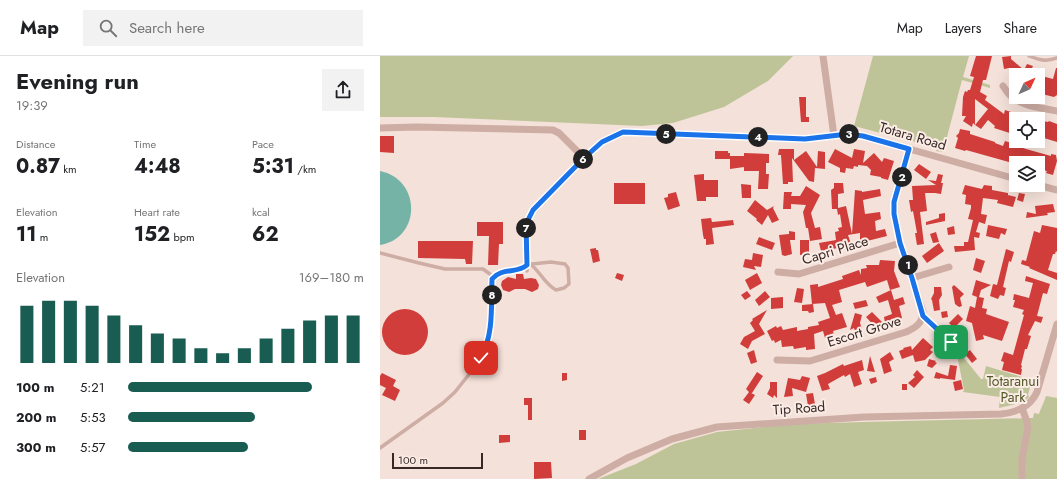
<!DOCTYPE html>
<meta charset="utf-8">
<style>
body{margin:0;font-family:Jost,sans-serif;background:#f2f2f2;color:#202124;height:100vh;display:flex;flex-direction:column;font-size:15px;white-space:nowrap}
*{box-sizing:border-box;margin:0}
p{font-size:13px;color:#757577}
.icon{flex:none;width:22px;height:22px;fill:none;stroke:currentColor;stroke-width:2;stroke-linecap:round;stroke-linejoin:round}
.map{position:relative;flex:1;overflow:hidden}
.panel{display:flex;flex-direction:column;background:#fff;width:380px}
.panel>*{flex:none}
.needle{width:26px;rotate:46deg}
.tools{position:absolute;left:629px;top:12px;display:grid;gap:8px}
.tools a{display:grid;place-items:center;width:36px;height:36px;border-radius:0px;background:#fff;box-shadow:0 4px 16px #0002;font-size:20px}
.scale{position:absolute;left:12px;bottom:10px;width:91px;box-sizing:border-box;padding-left:4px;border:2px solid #372826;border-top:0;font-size:11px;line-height:14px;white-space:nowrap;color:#372826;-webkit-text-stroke:3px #fbece6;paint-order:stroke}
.pin{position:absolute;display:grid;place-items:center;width:34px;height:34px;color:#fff;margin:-17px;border-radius:8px;box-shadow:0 2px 6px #0006}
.km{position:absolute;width:20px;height:20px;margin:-10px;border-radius:50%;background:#222;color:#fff;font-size:11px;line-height:20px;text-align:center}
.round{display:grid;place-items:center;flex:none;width:42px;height:42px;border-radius:0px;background:#f2f2f2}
.head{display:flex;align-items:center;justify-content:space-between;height:68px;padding:0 16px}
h1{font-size:22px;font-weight:700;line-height:30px}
.metrics{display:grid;grid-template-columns:repeat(3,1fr);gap:6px;height:68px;padding:4px 16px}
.metrics div{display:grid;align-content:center}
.metrics b{font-size:20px;font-weight:700}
.metrics small{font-size:11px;font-weight:400}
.metrics p{font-size:11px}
.chart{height:112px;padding:8px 16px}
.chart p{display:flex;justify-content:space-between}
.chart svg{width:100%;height:72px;margin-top:4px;stroke:#195c51;stroke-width:6}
ul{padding:0 16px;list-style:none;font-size:13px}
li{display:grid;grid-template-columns:64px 48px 1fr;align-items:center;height:30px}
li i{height:10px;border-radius:5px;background:#195c51}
header{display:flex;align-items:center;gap:24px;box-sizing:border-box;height:56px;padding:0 20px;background:#fff;border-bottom:1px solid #e0e0e0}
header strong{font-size:19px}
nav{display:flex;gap:22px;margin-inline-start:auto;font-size:14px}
.search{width:280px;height:36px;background:#f2f2f2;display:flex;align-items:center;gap:10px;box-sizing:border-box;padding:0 14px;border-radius:0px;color:#757577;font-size:15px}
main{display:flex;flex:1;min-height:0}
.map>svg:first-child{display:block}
</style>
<header>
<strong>Map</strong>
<div class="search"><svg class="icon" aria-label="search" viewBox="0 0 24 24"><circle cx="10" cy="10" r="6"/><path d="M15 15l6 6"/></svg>Search here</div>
<nav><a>Map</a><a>Layers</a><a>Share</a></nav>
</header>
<main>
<section class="panel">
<div class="head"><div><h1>Evening run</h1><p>19:39</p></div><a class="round"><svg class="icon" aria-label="share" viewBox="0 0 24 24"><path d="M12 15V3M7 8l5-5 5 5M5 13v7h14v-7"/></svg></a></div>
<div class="metrics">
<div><p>Distance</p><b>0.87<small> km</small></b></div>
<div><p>Time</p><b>4:48</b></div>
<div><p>Pace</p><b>5:31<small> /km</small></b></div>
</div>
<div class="metrics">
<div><p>Elevation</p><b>11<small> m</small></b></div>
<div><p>Heart rate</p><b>152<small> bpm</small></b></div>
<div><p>kcal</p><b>62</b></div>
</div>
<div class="chart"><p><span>Elevation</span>169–180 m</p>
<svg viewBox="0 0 160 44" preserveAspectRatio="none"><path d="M5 44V9M15 44V6M25 44V6M35 44V9M45 44V15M55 44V21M65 44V26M75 44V29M85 44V35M95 44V38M105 44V35M115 44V29M125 44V23M135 44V18M145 44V15M155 44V15"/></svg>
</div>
<ul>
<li><b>100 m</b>5:21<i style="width:78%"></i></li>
<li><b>200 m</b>5:53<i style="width:54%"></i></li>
<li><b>300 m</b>5:57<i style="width:51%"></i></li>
</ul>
</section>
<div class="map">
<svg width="677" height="423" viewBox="0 0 677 423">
<rect width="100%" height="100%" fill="#f4e1d9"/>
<!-- green -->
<g fill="#bfc498">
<polygon points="0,0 413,0 388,25 344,51 293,67 262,70 54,61 0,61"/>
<polygon points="493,0 589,0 583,21 610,29 610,32 582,24 563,96 556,95 558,83 554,82 554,91 474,70"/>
<polygon points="580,297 601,323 603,323 606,310 652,324 648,339 649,341 644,346 619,352 620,341 583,336 584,334 577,299"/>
<path d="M666,340L677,342V423H218L256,408L294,388L337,376L414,368L483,366L652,362H653L654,357L659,358C661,351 664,347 666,340Z"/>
</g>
<!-- water -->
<path fill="#76b3a7" d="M0,115C41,123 42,182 0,189Z"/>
<!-- building -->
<g fill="#d03d3b">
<polygon points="596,0 612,0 606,24 603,24 600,36 607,40 605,44 624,58 625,54 650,62 650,63 636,63 636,79 614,72 615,70 608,64 601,73 595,69 608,53 595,43 595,69 593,67 592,71 583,65 586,60 582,60 583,41 585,35 587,36 588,34 590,34 594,21 590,20"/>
<polygon points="631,0 631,3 644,14 647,8 653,10 652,12 655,14 653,19 637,19 629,12 624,13 622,1"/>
<polygon points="676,12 677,12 677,39 674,41 658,37 658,19 673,23"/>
<polygon points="419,41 426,41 426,61 429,61 429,66 421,66"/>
<polygon points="658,64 668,66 669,65 677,68 677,86 664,82 662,85 658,84"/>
<polygon points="580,73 590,75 590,78 615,86 615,87 623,90 625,85 638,89 638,87 644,88 643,92 646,93 671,100 671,98 676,99 677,105 673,119 666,117 667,115 662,114 662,110 658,109 658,107 636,107 636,108 586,94 585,95 575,92 578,82 576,80 579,77"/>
<polygon points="0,80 14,80 14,97 0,96"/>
<polygon points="399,93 414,93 414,104 426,95 437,111 438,95 445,96 445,113 435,112 434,126 429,125 412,102 413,126 408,126 408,128 403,128 401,99 398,99"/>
<polygon points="455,93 472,102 474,93 485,95 483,107 494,97 502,106 504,102 514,105 508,124 501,122 501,121 490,119 491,114 487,110 478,109 478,111 474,110 473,113 466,112 465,117 460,116 460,112 448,106"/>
<polygon points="335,95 348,95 348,97 350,97 350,103 350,100 364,100 364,97 389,98 389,107 386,107 386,118 389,118 388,133 378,133 379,115 364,115 364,111 350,113 350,103 335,103"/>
<polygon points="539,108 551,116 546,123 534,114"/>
<polygon points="324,118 324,124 338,124 338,141 326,141 326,145 317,145 314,119"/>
<polygon points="558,118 563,119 561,127 563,127 561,138 555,137 545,137 547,155 540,156 544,188 537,189 535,177 537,177 533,155 531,156 529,144 533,144 532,130 556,129 548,124 556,125"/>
<rect x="234" y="127" width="31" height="21"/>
<polygon points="454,127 463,127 464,137 458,138 458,152 466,150 472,178 475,134 482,135 482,136 500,133 501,140 483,144 485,158 500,156 501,163 495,165 496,175 505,173 507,180 487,185 487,187 480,187 480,177 468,179 472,191 462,194 461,193 459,193 458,192 441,195 439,187 456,184 455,176 459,175 458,172 462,171 460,158 458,159 457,153 452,153 451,134 454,132"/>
<polygon points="361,128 371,129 371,142 362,142"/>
<polygon points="585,129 602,133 604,129 612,130 612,134 628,137 628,139 636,141 633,151 617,147 618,144 603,142 601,158 607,159 605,168 599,166 596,176 600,177 599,182 594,181 595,194 575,196 574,190 584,190 584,186 588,186 593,164 588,163 591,152 591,149 585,148 586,139 582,138"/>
<polygon points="426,130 440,139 431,157 435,172 440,171 442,183 430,185 428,172 426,172 423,156 426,149 411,148 411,153 403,153 404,136 412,136 411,140 420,140"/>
<polygon points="296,136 300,150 288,154 284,142 288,141 288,138"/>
<polygon points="639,137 645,138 643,146 637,144"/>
<polygon points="375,144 387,154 394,150 393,152 399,164 392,167 388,159 382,169 376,164 377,163 367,155"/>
<polygon points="673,148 675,156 667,157 668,159 646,162 647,156 656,158 655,150"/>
<polygon points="565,157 565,165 546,169 546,166 559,162 559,158"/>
<polygon points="331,162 332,166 353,164 354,169 332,172 334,188 326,189 326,183 324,183 323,179 321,163"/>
<polygon points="97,166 123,166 123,188 119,188 118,209 108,209 109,180 97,180"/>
<polygon points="608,169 627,173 625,179 621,177 619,183 606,180"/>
<polygon points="662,169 677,172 677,196 676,195 675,198 673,198 668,214 677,217 677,224 649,212 650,211 641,208 642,204 646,205 654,175 660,177"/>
<polygon points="574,170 575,178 568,179 567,172"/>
<polygon points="409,175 415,176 415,184 410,184 412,198 405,200 402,199 399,179 409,178"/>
<polygon points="556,176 559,186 553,187 550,178"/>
<polygon points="379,181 395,187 392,194 376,188"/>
<rect x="420" y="184" width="9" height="15"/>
<polygon points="38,185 93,185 92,208 86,208 85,203 38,202"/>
<polygon points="559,187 564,195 547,207 542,200"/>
<polygon points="216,192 216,194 218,194 220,205 213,207 210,193"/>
<polygon points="626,193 634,196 631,206 629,205 623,231 626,232 624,240 620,239 618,243 610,240 613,228 617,229"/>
<polygon points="373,197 383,199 381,211 374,210 376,214 363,211 365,203 372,204"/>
<polygon points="596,202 605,205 601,217 593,214"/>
<polygon points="500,204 515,205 514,215 520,231 510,234 507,224 487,231 485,226 459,234 462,246 452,249 456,259 462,257 467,271 453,275 454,279 445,282 443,275 434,278 435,293 426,294 426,291 414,293 413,290 402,291 401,284 395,287 394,284 392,285 387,275 396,270 397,272 401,270 403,274 417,271 417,275 428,273 428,271 439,269 438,266 450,262 445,247 432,248 430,229 438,228 438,231 463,223 462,220 479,214 481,219 481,213 487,212 486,209 499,209"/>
<polygon points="237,217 244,219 242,225 235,222"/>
<polygon points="377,217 382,227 370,234 365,224"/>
<polygon points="136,218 143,218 144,223 151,222 156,223 159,229 158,233 152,236 145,233 135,233 129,236 123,234 121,229 122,225 128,221 136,223"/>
<polygon points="646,220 670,228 667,238 663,237 657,260 663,261 661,267 655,265 648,279 651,280 647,293 645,293 641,309 642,310 641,313 642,313 641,319 622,314 624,306 621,305 624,296 633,299 644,259 642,258 644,254 633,251 635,244 633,244 634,238 649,242 653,227 645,225"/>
<polygon points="596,224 611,229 601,234 599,241 604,242 602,252 607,253 606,258 629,266 622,285 603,279 604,283 596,285 592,267 586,265 590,250 595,252 597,241 592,239"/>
<polygon points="574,229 584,238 580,242 582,250 579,251 575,248 572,231"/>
<polygon points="554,231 561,231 562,239 559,244 560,254 554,255 552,244 551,243 554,237"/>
<polygon points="417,232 424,233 422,247 414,246"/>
<polygon points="511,234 514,244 523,241 525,248 519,250 522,262 505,267 504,261 512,258 508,244 499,247 496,241"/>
<polygon points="367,235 371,240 365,244 361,239"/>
<polygon points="385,235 390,241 379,250 375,244"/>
<polygon points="403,241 403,252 391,253 391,242"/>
<polygon points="486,244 488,250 475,253 473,247"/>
<polygon points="433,248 434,256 429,257 428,255 422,255 422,249"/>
<circle cx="25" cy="276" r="23"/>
<polygon points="387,254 379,268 385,278 372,285 368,293 360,288 364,281 375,275 370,267 373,264 372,263"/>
<polygon points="567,255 568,261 562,262 561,256"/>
<polygon points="492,256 502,266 496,272 486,261"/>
<polygon points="475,257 482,259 480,267 483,276 476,278 474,272 470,274"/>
<polygon points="578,258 583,263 574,272 569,267"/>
<polygon points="543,282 553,291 550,294 553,296 545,304 535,306 533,299 522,303 519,295 524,293 523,292 531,290 532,294"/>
<polygon points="374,294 377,306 371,308 367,297"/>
<polygon points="590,294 597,303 592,307 585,298"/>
<polygon points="510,296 514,303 509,306 512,315 504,318 500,303"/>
<polygon points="490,300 495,316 487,315"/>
<polygon points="549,303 556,305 555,306 557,307 552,312 547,310"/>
<polygon points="482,304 484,314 478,316 482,328 474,331 470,318 465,321 464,319 448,328 450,333 442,335 437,320 445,317 463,308 464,310"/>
<polygon points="570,309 577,310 575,324 560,322 560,323 554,322 556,316 568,320"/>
<polygon points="537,314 544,321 534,332 528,327 535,321 533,319"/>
<polygon points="377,316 383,320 372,337 371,337 375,339 369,348 363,344 369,336 366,333"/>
<polygon points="2,317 16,324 13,330 20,334 15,345 2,339 6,332 0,329 0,320"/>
<polygon points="182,317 187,317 187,324 182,325"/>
<polygon points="422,320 430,322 426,336 412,332 413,340 404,341 408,322 420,324"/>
<polygon points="496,321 497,326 491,328 489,323"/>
<polygon points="581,324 583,333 575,335 573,326"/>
<polygon points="390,326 397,326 397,342 394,339 393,342 387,338 390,332"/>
<rect x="522" y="328" width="5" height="6"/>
<polygon points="433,337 435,348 428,350 426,338"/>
<polygon points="144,342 152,342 152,364 148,364 148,349 144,349"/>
<rect x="199" y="374" width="7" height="10"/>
<polygon points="119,379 130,379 130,386 119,387"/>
<polygon points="154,406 171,406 172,422 154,423"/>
</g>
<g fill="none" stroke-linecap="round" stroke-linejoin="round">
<!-- service -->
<g stroke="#cdada4" stroke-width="3.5">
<path d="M649,0C659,4 666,6 677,2"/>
<polyline points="146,168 147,215"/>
<polyline points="0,197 39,207 65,213 103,213 114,221"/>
<path d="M146,205C159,212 163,227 176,234L184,232L189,228L188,212L185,208L171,206L152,208"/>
<path d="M0,392L63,347L75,336L98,307L106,291L110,275L112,223C123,210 136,218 147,209"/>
</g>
<!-- minor -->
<g stroke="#cdada4" stroke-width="7">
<polyline points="443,0 454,80"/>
<path d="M623,30C626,34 628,38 631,40C643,51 663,52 677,55"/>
<polyline points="0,72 37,71 173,74 179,77 204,102"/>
<polyline points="658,129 677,134"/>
<polyline points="146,168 153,154 204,102 222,86 243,76 425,83 468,78 483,80 636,123"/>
<polyline points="398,216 419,218 520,187"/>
<polyline points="532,222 569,211"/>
<polyline points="543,260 571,286"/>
<path d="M397,304L430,305L526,276C535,272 543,267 543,256L520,187L514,158V146L529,93"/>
<polyline points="642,352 647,366 648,371 642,403 642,423"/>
<path d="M209,423L247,402L292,383L337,371L484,361L621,358C637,356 650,351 657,336L677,268"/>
</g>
</g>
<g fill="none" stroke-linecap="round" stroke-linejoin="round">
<defs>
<path id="route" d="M101,302C114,277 111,250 112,223C122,211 137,218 147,209L146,168L153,154L204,102L222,86L243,76L425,83L468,78L483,80L529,93L514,146V158L520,187L532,222L543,260L571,286"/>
</defs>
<!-- route casing -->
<use href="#route" stroke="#fff" stroke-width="8"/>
<!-- route -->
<use href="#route" stroke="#1a73e8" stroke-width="5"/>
</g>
<g text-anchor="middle" stroke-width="4" stroke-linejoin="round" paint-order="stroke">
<!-- street labels -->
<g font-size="14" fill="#372826" stroke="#fbece6">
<text transform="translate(533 80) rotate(16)" y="5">Totara Road</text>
<text transform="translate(455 194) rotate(-17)" y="5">Capri Place</text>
<text transform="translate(484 275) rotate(-17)" y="5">Escort Grove</text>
<text transform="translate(419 352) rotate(-4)" y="5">Tip Road</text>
</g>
<!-- park labels -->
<g font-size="14" fill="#515828" stroke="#fbece6">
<text x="633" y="330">Totaranui<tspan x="633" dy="16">Park</tspan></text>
</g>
</g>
</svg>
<div class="tools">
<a><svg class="needle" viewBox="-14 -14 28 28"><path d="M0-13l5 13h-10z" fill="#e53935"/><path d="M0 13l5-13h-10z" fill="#757577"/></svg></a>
<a><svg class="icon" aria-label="locate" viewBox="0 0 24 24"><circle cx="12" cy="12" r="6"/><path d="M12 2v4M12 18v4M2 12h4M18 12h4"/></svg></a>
<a><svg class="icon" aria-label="layers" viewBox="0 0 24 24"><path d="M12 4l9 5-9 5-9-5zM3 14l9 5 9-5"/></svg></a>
</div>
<div class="scale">100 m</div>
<div class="pin" style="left:571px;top:286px;background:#1e9e55"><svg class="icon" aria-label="arrive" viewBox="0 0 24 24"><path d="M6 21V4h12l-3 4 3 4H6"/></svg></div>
<div class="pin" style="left:101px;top:302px;background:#d93025"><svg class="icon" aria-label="check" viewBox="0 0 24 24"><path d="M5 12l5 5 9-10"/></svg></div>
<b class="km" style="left:528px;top:209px">1</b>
<b class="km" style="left:522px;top:121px">2</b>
<b class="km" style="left:469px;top:78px">3</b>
<b class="km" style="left:378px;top:81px">4</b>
<b class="km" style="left:286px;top:78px">5</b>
<b class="km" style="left:203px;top:103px">6</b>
<b class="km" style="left:146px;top:172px">7</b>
<b class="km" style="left:112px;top:239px">8</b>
</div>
</main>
